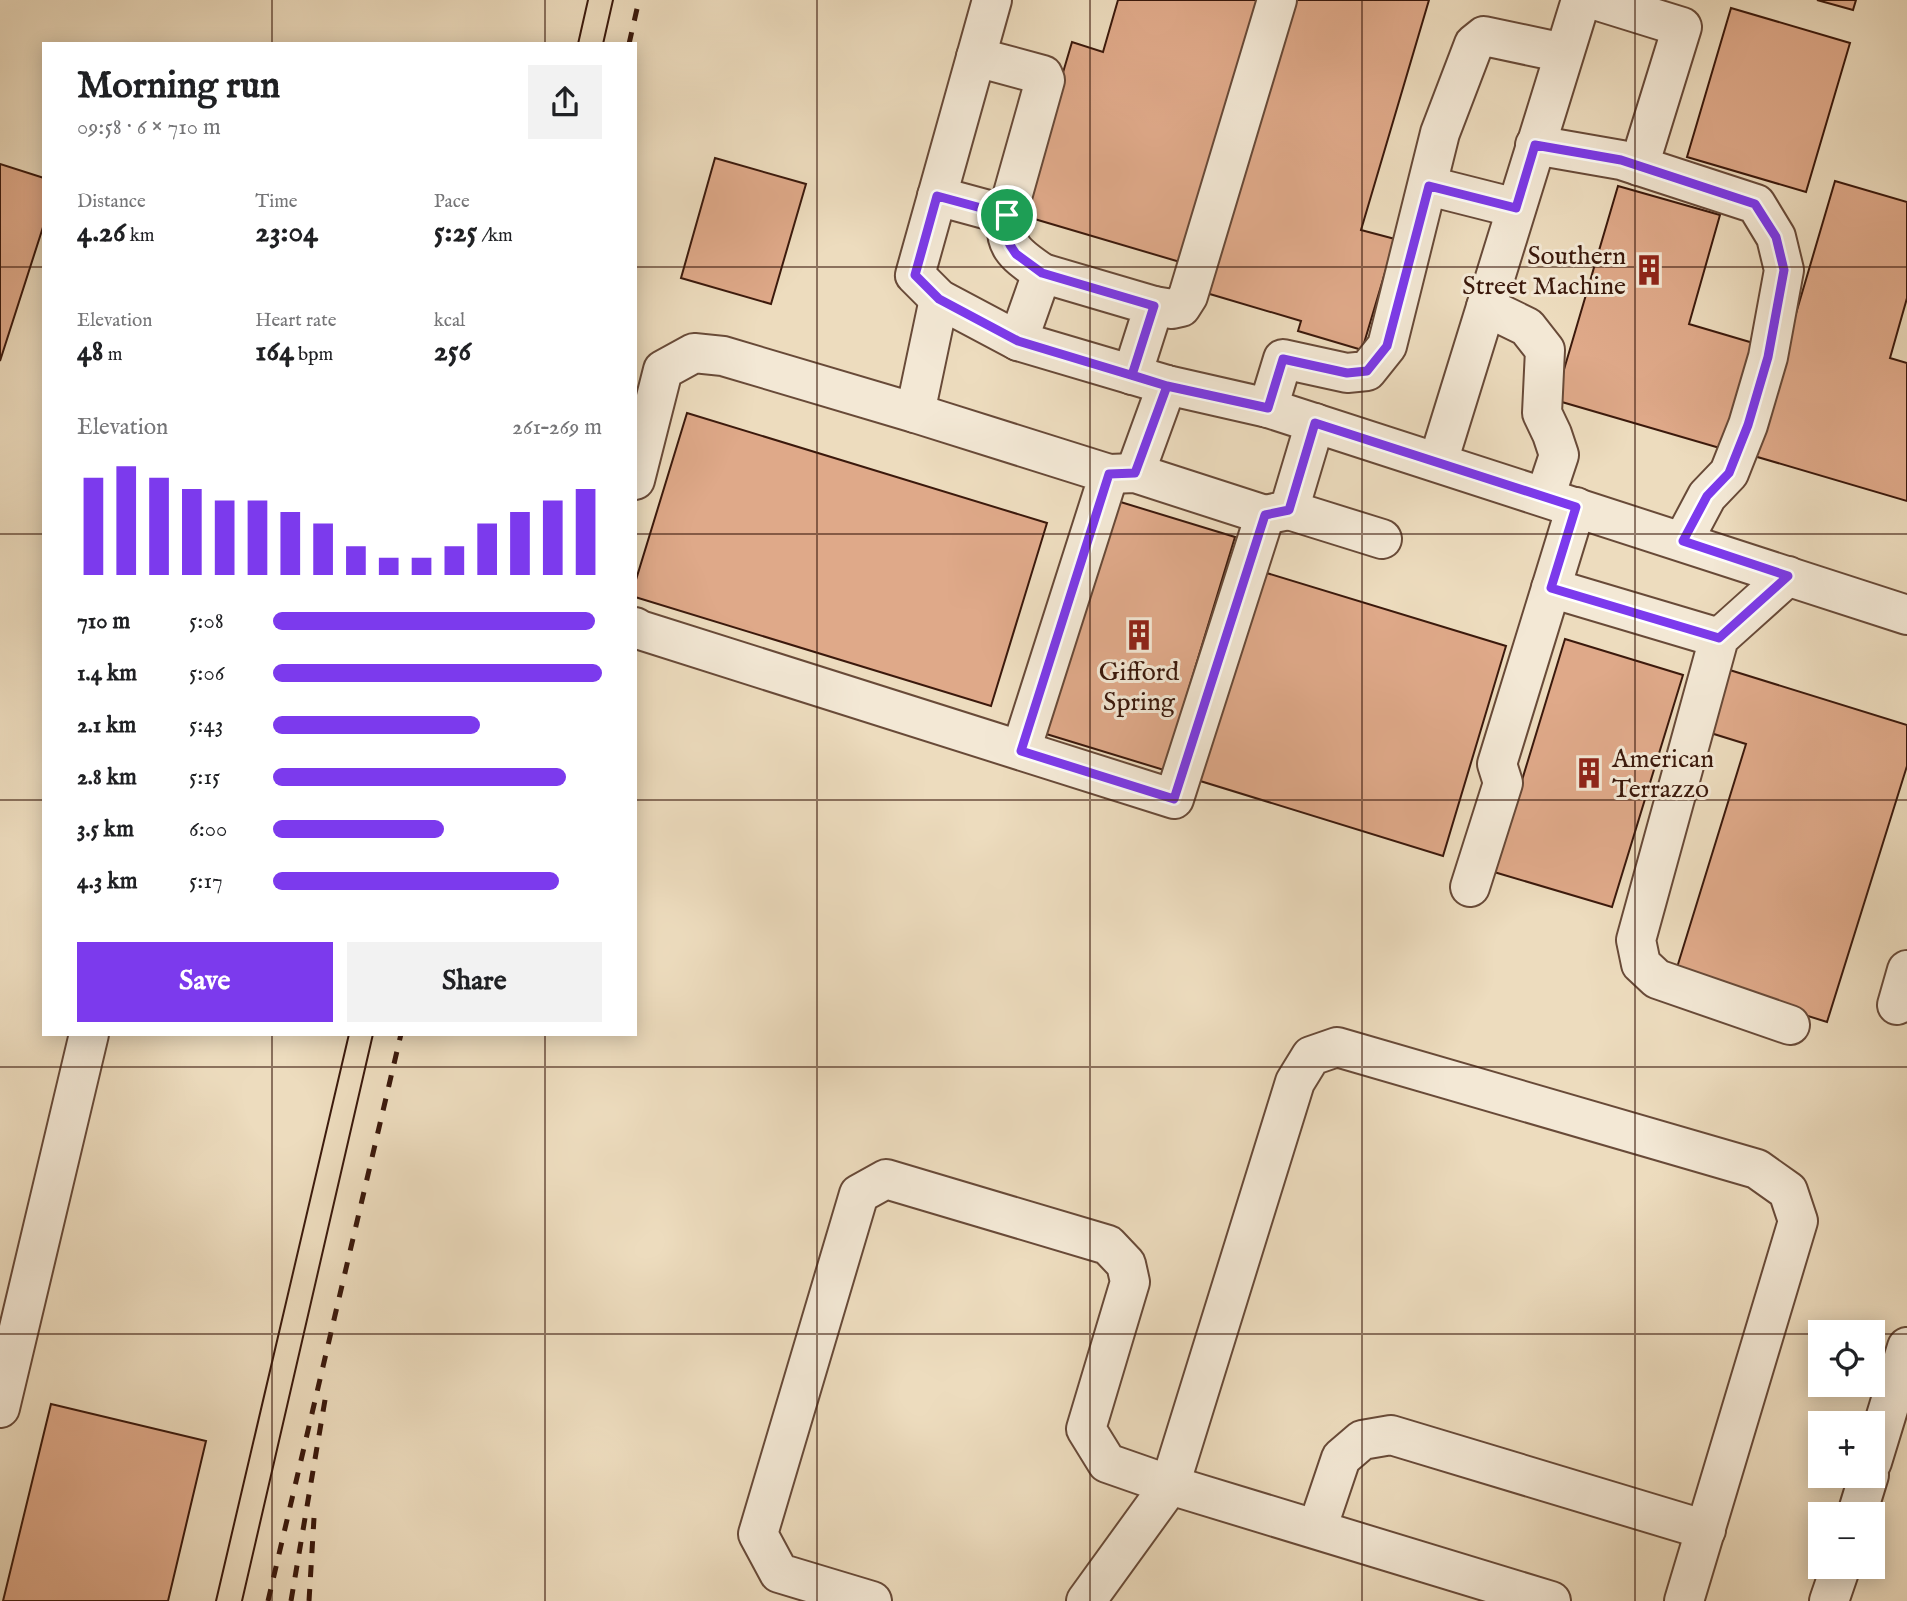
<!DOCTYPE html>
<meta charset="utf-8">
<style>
body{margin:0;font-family:"IM FELL English",serif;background:#f2f2f2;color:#202124;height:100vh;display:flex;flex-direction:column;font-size:26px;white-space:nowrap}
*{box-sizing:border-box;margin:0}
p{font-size:23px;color:#757577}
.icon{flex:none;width:38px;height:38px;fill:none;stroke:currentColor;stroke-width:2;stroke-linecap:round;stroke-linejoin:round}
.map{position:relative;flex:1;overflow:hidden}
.sheet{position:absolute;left:42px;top:42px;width:595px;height:994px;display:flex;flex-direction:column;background:#fff;border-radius:0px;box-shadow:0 4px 18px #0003}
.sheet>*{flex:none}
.controls{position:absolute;left:1808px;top:1320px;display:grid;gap:14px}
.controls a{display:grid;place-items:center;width:77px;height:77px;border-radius:0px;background:#fff;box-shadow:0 4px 18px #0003;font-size:35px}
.pin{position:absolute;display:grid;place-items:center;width:60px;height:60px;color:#fff;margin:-30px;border:4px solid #fff;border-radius:50%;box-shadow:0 2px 7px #0007}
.round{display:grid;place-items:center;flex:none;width:74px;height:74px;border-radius:0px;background:#f2f2f2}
.summary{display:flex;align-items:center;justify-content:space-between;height:119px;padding:0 35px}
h1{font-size:38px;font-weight:700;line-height:52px}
.figures{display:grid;grid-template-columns:repeat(3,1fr);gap:10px;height:119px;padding:7px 35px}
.figures div{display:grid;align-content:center}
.figures b{font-size:30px;font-weight:700}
.figures small{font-size:19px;font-weight:400}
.figures p{font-size:19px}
.chart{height:196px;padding:14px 35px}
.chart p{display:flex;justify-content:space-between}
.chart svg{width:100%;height:126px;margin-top:7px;stroke:#7c3aed;stroke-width:6}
.action{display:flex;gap:14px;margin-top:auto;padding:14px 35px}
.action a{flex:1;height:80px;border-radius:0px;background:#7c3aed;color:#fff;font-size:28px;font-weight:700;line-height:80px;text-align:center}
.action a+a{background:#f2f2f2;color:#202124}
ul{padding:0 35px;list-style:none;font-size:23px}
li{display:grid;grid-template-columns:112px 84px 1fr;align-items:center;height:52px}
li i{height:18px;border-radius:9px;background:#7c3aed}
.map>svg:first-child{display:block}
</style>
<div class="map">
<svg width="1907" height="1601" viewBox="0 0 1907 1601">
<rect width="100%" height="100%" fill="#eddcbe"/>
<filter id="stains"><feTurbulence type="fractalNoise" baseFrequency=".00286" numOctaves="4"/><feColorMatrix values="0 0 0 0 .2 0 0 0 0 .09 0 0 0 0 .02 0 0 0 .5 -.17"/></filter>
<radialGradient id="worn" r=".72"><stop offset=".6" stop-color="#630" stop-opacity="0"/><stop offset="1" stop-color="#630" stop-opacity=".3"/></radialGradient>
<!-- building -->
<g fill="#dfa989" stroke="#3b190c" stroke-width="2">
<polygon points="1118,0 1257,0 1180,262 1021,215 1072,42 1103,52"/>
<polygon points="1283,0 1429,0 1361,230 1395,239 1362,350 1298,331 1301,321 1203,292"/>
<polygon points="1817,0 1856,0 1853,10"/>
<polygon points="1731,8 1850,43 1806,192 1687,157"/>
<polygon points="715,158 806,184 771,304 681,278"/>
<polygon points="0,164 44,178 44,224 0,361"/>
<polygon points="1835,181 1907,202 1907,298 1890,358 1907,363 1907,501 1754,456"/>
<polygon points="1618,186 1720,215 1689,324 1760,345 1730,451 1555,400"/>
<polygon points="687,413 1047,523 991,706 635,597 635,583"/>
<polygon points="1114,500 1235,537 1164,770 1043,733"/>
<polygon points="1260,571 1506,646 1443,856 1197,780"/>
<polygon points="1565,639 1683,675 1612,907 1494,872"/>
<polygon points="1720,667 1907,725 1907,766 1827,1022 1675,974 1746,744 1701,730"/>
<polygon points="51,1404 206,1441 168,1601 3,1601"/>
</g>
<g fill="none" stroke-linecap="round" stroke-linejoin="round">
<defs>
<g id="minor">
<polyline points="992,0 915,275 939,299 1018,341 1167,385 1268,408 1907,615"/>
<polyline points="1595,0 1682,27 1639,166"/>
<polyline points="976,57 1043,75 1045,80 1007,215"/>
<polyline points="1535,145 1621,160 1756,204 1776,237 1784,270 1768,357 1748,425 1729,473 1707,496 1683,541"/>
<polyline points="1429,186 1516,208"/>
<path d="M937,196L1007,215C1003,248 1017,255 1042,273"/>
<polyline points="1154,306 1172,309 1181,307 1188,296 1277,0"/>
<polyline points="1486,307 1527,327 1545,350 1542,413 1552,434 1559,455 1545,497"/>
<polyline points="1018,341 1042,273 1154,306 1132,375"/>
<polyline points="1268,408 1283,359 1347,373 1367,371 1387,346 1440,133 1474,44 1484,36 1564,53"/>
<polyline points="915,413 1109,474 1021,750"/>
<polyline points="1438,462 1581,0"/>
<polyline points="1135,473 1167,385"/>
<polyline points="1109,474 1135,473 1265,515"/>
<polyline points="635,480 663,370 694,353 723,356 915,413 939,299"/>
<polyline points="1289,510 1382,539"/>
<polyline points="1788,576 1719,638 1636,940 1641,964 1657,979 1790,1025"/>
<polyline points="1551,588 1719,638"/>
<polyline points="635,627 640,630 1174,799 1265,515 1289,510 1315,423"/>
<polyline points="1470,887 1503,783 1497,764 1576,507"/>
<polyline points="1897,1005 1907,970"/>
<polyline points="0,1408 89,1034"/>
<polyline points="1872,1462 1907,1347"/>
<polyline points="1857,1514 1869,1475"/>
<polyline points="1317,1529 1341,1458 1362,1440 1391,1435 1706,1530"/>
<polyline points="872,1601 779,1573 758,1534 859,1194 886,1179 1108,1245 1126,1264 1130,1282 1086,1429 1107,1463 1170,1485 1551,1601"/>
<polyline points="1086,1601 1170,1485 1295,1082 1311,1056 1337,1047 1757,1169 1788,1191 1798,1221 1684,1601"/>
<polyline points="1829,1601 1841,1566"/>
</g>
</defs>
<!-- minor casing -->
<use href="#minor" stroke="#684a38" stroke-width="42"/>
<!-- minor -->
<use href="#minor" stroke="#f3e8d5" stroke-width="38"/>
<!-- tram -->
<g stroke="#3b190c" stroke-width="2">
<polyline points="578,44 588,0"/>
<polyline points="603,44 613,0"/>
<polyline points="216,1601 349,1034"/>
<polyline points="242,1601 373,1034"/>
</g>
<!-- rail -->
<g stroke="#3b190c" stroke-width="5" stroke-dasharray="12 12" stroke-linecap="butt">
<polyline points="629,44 639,0"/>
<polyline points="268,1601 401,1034"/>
<polyline points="291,1601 326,1394"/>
<polyline points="309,1601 314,1518"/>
</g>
</g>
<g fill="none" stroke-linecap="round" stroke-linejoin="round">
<defs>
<polyline id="route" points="1007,215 1006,236 1010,245 1016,254 1042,273 1154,306 1132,375 1167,386 1135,473 1109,474 1021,751 1174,799 1265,515 1289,510 1315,423 1576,507 1551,588 1719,638 1788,576 1683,541 1707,496 1729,473 1748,425 1768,357 1784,270 1776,237 1755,204 1621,160 1535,145 1516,208 1429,186 1387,346 1367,371 1347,373 1283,359 1268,408 1167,386 1018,341 939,299 915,275 937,196 1007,215"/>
</defs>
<!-- route casing -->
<use href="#route" stroke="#fff" stroke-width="14"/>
<!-- route -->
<use href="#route" stroke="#7c3aed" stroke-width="9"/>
</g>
<!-- grid -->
<path fill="none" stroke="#3b190c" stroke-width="2" stroke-opacity="0.55" d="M272,0V44M545,0V44M817,0V1601M1090,0V1601M1362,0V1601M1635,0V1601M0,267H44M635,267H1907M0,534H44M635,534H1907M0,800H44M635,800H1907M272,1034V1601M545,1034V1601M0,1067H1907M0,1334H1820M1872,1334H1907"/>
<!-- icons -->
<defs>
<symbol id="building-bare" viewBox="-9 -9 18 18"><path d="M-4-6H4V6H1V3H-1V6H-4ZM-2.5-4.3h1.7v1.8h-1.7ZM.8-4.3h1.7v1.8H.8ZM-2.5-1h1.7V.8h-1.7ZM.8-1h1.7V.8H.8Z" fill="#8f2418" stroke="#f3e8d5" stroke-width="2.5" paint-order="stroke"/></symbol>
</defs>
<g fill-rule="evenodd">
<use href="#building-bare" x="1627" y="248" width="44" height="44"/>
<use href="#building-bare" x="1117" y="613" width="44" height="44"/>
<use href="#building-bare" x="1567" y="751" width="44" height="44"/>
</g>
<g text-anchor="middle" stroke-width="6" stroke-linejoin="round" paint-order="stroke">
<!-- poi labels -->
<g font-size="26" fill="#3b190c" stroke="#f3e8d5" text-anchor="end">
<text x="1626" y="264">Southern<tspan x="1626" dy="30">Street Machine</tspan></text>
<text x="1139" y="680" text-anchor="middle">Gifford<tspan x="1139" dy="30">Spring</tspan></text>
<text x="1612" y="767" text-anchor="start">American<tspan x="1612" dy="30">Terrazzo</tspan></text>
</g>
</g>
<rect width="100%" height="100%" filter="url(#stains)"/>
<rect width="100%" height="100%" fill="url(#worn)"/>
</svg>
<div class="controls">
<a><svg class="icon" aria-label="locate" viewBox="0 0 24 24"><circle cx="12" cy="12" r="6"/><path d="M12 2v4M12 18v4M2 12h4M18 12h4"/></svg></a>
<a>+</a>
<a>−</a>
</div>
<div class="pin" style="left:1007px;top:215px;background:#1e9e55"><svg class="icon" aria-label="arrive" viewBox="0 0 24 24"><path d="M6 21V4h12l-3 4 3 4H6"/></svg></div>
<section class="sheet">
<div class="summary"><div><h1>Morning run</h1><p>09:58 · 6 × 710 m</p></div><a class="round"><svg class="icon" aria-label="share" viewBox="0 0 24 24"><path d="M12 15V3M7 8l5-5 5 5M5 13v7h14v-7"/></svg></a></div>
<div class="figures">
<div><p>Distance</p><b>4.26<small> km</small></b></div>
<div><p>Time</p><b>23:04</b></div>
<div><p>Pace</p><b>5:25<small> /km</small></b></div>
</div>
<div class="figures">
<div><p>Elevation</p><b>48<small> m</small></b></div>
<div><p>Heart rate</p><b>164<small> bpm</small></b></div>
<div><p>kcal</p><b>256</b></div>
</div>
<div class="chart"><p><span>Elevation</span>261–269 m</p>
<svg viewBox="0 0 160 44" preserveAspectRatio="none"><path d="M5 44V10M15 44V6M25 44V10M35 44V14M45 44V18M55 44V18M65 44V22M75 44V26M85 44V34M95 44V38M105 44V38M115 44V34M125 44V26M135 44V22M145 44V18M155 44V14"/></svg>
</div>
<ul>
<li><b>710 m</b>5:08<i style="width:98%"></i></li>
<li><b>1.4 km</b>5:06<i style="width:100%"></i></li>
<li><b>2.1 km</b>5:43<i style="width:63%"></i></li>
<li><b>2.8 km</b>5:15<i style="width:89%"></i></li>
<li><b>3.5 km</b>6:00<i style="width:52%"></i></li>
<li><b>4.3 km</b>5:17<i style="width:87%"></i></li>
</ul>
<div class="action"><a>Save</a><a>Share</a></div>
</section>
</div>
